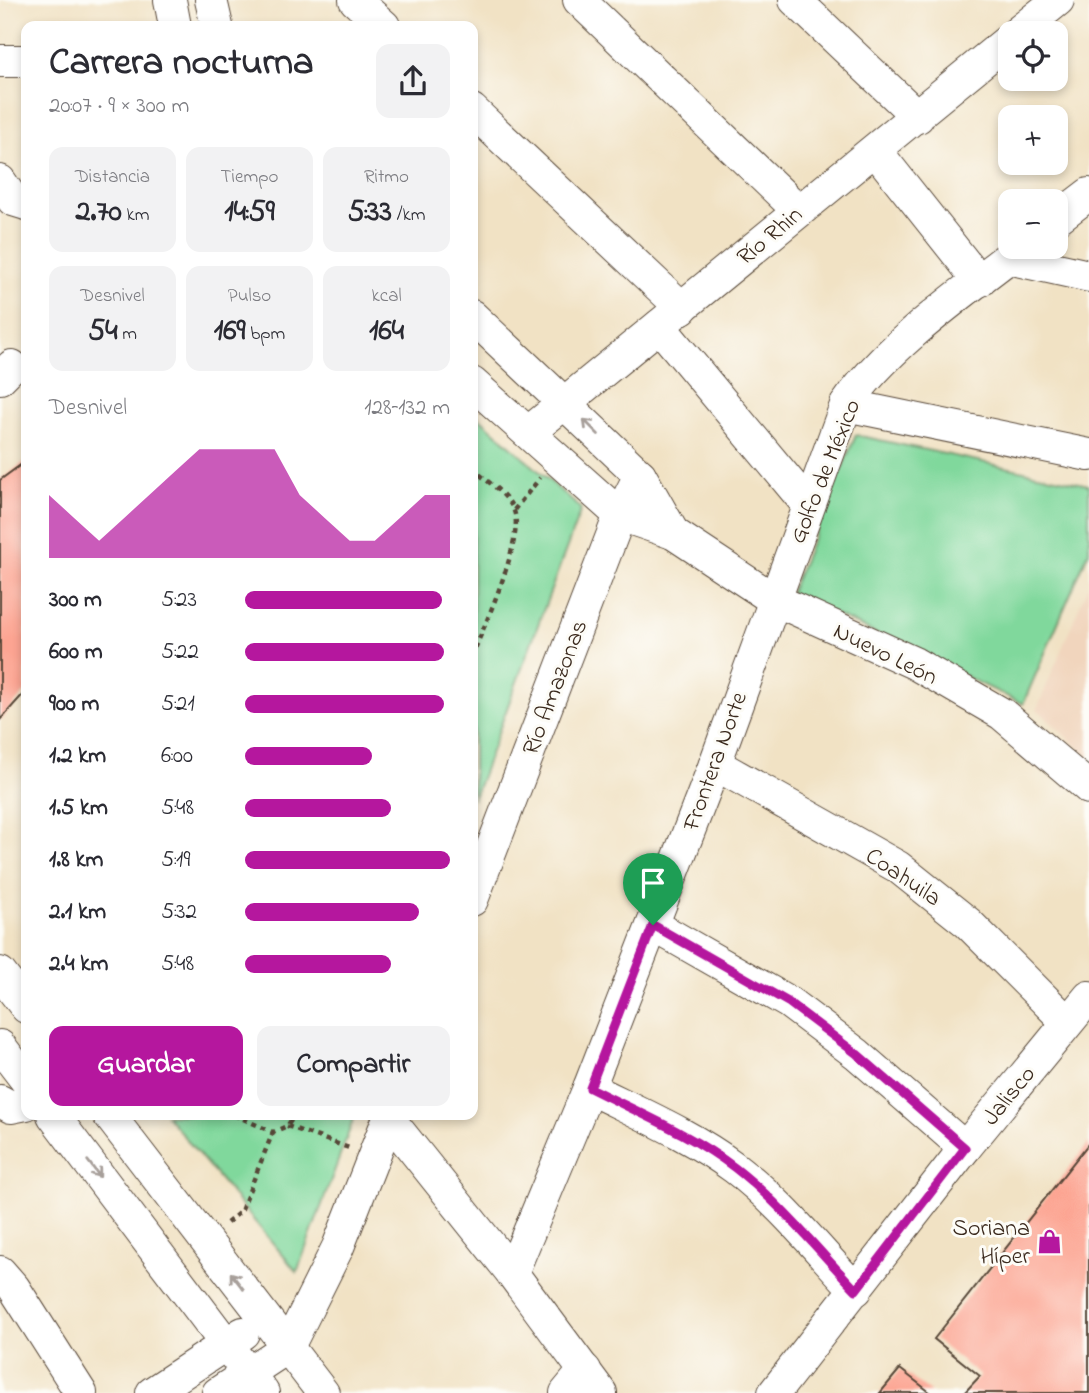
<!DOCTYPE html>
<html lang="es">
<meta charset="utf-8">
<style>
body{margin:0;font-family:"Indie Flower",sans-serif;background:#f2f2f3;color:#2b2b33;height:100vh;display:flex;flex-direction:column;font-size:26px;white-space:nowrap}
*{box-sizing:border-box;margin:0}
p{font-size:23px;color:#7c7c81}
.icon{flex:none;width:38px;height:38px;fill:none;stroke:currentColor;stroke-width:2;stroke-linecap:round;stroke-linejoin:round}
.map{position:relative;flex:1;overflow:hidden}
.sheet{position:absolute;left:21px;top:21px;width:457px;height:1099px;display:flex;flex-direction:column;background:#fff;border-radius:14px;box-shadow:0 4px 10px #0003}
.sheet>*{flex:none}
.controls{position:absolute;left:998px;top:21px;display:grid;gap:14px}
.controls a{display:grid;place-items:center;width:70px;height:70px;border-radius:14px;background:#fff;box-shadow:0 4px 10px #0003;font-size:35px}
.pin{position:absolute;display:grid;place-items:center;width:60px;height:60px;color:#fff;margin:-72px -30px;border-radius:50% 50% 50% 0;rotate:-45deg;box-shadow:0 0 7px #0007}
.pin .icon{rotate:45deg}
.round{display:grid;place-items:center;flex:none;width:74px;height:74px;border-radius:14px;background:#f2f2f3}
.overview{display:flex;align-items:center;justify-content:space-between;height:119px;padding:0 28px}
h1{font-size:38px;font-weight:700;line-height:52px}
.stats{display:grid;grid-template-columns:repeat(3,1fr);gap:10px;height:119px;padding:7px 28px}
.stats div{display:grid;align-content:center;border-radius:14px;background:#f2f2f3;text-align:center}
.stats b{font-size:30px;font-weight:700}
.stats small{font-size:19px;font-weight:400}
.stats p{font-size:19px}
.chart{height:196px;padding:14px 28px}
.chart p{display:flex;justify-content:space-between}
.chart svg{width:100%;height:126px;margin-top:7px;fill:#b5179e;opacity:.7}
.button{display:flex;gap:14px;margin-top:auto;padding:14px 28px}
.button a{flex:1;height:80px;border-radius:14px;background:#b5179e;color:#fff;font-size:28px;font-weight:700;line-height:80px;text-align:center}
.button a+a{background:#f2f2f3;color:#2b2b33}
ul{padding:0 28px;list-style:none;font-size:23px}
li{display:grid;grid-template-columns:112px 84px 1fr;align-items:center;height:52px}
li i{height:18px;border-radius:9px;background:#b5179e}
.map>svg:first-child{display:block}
</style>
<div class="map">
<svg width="1089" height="1393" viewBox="0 0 1089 1393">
<rect width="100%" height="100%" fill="#fdfcf7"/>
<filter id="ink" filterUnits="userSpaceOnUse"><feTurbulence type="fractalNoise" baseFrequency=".0143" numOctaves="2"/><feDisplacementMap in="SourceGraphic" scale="14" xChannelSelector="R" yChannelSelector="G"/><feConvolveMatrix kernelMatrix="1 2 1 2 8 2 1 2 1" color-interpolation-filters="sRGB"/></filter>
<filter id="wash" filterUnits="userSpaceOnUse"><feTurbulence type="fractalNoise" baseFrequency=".00686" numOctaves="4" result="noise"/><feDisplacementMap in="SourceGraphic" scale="28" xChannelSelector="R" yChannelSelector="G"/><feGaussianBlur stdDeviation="1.57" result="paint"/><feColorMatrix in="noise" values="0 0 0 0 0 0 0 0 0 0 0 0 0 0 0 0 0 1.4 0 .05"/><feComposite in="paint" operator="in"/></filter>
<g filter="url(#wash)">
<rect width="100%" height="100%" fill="#f1e2c4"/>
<!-- built -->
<polygon fill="#f1d5bd" points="1089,583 1089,758 1037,709"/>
<!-- green -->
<g fill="#80d89c" stroke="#5e815d" stroke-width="2">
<polygon points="473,412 581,509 473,800"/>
<polygon points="856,435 1089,485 1089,551 1023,704 790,593"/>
<polygon points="166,1115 355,1115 297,1272"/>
</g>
<g id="blocks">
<!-- building -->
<g fill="#fca492">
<polygon points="26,461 26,691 0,720 0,480"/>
<polygon points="1089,1143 1089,1393 964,1393 980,1376 934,1339"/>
<polygon points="900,1369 931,1393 880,1393"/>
</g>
</g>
</g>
<g filter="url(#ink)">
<use href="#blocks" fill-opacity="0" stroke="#564637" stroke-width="2"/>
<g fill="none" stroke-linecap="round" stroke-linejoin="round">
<defs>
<g id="minor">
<polyline points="170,0 175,26"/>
<polyline points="211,0 217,26"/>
<polyline points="355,0 384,26"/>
<polyline points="579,0 798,210"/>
<polyline points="795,0 918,117"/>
<polyline points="1017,33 1058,0"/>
<polyline points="0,61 26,61"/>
<polyline points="472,110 682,308"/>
<polyline points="876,151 979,281"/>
<polyline points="0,181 13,200 26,204"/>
<polyline points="1055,220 1089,194"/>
<polyline points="1008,258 1089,276"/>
<polyline points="472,316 640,475 673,533"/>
<polyline points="659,326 808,505"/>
<polyline points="0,378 12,366"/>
<polyline points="472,383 620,515 673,533 773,599 914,663 1002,714 1089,788"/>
<polyline points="846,405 1089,455"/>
<polyline points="529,432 1010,39"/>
<polyline points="715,764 898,867 968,923 1067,1022"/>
<polyline points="472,900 620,515 640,475"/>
<polyline points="653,925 788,1002 857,1054 965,1148"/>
<polyline points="0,973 26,1007"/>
<polyline points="0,1046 26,1080"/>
<path d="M589,1088C639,1113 691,1135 735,1168C780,1202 817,1249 856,1290"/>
<polyline points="0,1101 11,1107 26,1104"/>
<polyline points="53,1115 263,1393"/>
<polyline points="109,1115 323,1393"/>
<polyline points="389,1119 512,1273 601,1393"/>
<polyline points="0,1272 14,1288 81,1393"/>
<path d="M512,1273L589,1088L715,764L846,405C887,345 964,292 1022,247"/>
<polyline points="152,1393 243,1333"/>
<polyline points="218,1393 288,1347 338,1247 390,1115"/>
<polyline points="566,1393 585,1370"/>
<polyline points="774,1393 965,1148 1089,997"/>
</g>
</defs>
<!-- minor casing -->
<use href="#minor" stroke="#564637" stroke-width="34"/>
<!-- path -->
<g stroke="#564637" stroke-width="4.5" stroke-dasharray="5 5" stroke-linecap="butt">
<path d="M472,468C485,480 508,494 514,511C525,538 484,626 472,656"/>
<polyline points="514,510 540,478"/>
<polyline points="234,1115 273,1132 287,1126 295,1115"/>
<polyline points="287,1126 349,1148"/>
<polyline points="227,1223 241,1211 273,1132"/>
</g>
<!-- minor -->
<use href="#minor" stroke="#fff" stroke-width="32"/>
</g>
<!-- one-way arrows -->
<defs><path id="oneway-shaft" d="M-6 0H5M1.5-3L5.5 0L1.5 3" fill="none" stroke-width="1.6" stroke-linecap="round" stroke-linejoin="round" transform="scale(1.75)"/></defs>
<g stroke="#a79f9a">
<use href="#oneway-shaft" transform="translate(591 427) rotate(-135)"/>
<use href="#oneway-shaft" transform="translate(94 1169) rotate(53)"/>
<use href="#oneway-shaft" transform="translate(237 1281) rotate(-128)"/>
</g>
</g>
<g fill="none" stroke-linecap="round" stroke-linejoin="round" filter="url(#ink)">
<defs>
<path id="route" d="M653,925L788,1002L857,1054L965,1148L856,1290C817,1249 780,1203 735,1168C691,1134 639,1113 590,1088Z"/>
</defs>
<!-- route casing -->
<use href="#route" stroke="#fff" stroke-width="14"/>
<!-- route -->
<use href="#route" stroke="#b5179e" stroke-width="9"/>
</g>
<!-- icons -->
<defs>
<symbol id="shop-bare" viewBox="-9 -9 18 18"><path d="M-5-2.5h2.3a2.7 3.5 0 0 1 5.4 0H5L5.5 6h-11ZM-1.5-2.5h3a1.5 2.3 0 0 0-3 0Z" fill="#b5179e" stroke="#fdfcf7" stroke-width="2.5" paint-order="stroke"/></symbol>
</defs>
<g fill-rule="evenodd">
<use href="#shop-bare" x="1032" y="1224" width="35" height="35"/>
</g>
<g text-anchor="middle" stroke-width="6" stroke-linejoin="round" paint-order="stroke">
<!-- street labels -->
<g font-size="24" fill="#3b2a1e" stroke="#fdfcf7">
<text transform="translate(769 235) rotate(-40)" y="8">Río Rhin</text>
<text transform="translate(824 471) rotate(-68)" y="8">Golfo de México</text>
<text transform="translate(886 653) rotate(26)" y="8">Nuevo León</text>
<text transform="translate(554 687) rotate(-69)" y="8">Río Amazonas</text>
<text transform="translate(714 761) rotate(-70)" y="8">Frontera Norte</text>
<text transform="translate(904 876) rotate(34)" y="8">Coahuila</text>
<text transform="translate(1008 1095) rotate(-51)" y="8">Jalisco</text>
</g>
<!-- poi labels -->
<g font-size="24" fill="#3b2a1e" stroke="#fdfcf7" text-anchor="end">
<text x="1030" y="1235">Soriana<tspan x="1030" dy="28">Híper</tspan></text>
</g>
</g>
</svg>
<div class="controls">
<a><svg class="icon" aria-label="locate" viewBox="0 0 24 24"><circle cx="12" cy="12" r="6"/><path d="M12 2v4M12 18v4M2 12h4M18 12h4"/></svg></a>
<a>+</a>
<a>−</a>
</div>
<div class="pin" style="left:653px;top:925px;background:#1e9e55"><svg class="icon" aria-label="arrive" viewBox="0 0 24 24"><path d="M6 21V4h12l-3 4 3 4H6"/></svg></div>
<section class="sheet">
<div class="overview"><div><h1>Carrera nocturna</h1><p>20:07 · 9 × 300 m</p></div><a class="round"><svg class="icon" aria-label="share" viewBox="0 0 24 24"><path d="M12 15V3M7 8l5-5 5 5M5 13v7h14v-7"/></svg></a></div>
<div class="stats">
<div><p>Distancia</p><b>2.70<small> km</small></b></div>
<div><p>Tiempo</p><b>14:59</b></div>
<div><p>Ritmo</p><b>5:33<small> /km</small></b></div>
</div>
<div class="stats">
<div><p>Desnivel</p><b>54<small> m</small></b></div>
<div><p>Pulso</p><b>169<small> bpm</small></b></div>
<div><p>kcal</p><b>164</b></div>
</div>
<div class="chart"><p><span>Desnivel</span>128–132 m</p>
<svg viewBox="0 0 160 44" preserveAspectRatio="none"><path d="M0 44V22L10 30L20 38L30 30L40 22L50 14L60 6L70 6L80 6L90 6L100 22L110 30L120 38L130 38L140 30L150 22L160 22V44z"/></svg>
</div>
<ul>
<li><b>300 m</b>5:23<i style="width:96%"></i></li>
<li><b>600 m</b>5:22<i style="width:97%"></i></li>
<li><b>900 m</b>5:21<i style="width:97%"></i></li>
<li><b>1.2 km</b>6:00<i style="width:62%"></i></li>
<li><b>1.5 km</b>5:48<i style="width:71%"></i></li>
<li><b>1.8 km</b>5:19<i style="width:100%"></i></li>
<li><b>2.1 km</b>5:32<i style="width:85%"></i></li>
<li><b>2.4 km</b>5:48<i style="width:71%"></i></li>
</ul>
<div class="button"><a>Guardar</a><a>Compartir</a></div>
</section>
</div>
